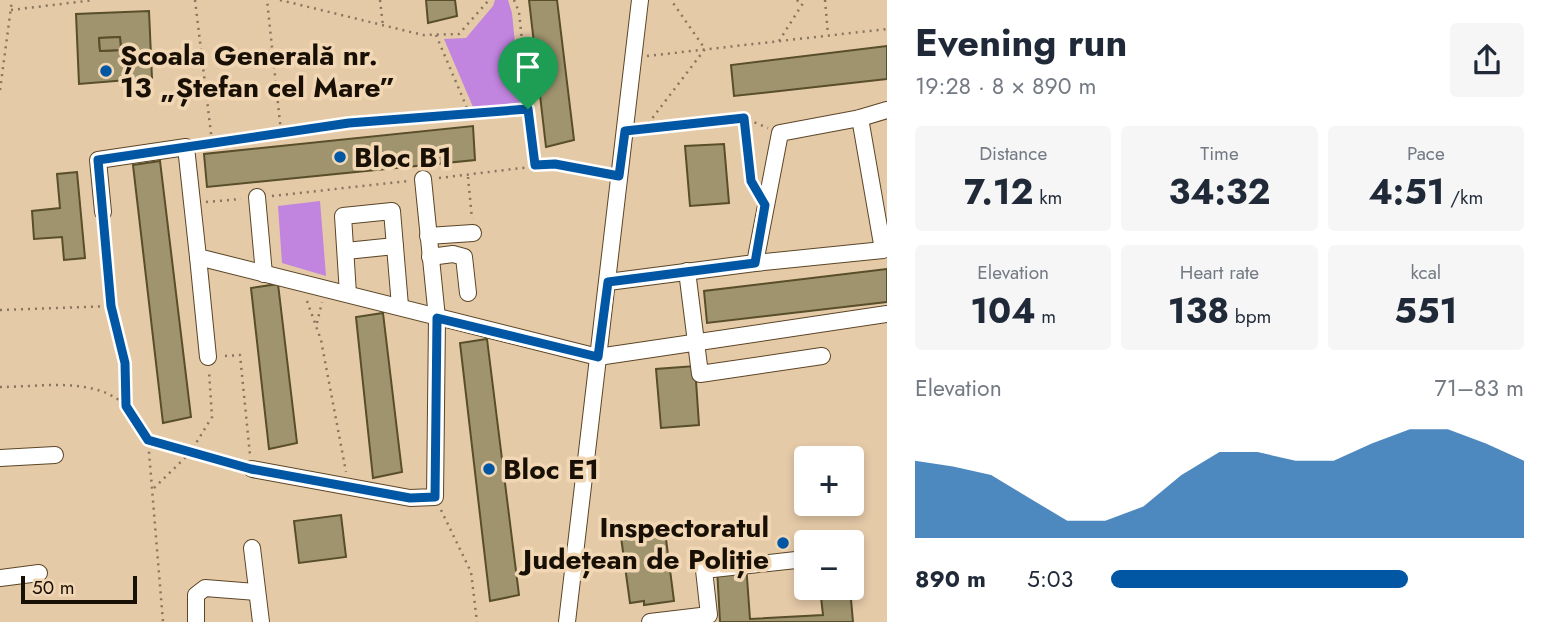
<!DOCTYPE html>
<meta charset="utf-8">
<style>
body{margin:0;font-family:Jost,sans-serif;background:#f6f6f7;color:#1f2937;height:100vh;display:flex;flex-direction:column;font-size:26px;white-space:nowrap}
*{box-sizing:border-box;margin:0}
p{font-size:23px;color:#747a83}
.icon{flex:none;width:38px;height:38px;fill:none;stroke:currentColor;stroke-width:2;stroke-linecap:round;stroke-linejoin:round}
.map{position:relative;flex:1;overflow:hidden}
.drawer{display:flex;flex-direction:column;background:#fff;width:665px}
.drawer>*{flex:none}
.fabs{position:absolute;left:794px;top:446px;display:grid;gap:14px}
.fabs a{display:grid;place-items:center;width:70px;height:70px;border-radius:7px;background:#fff;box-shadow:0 4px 10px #0003;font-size:35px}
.scale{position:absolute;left:21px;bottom:18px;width:116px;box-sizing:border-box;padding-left:7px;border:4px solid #191005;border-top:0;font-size:19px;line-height:24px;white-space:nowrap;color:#191005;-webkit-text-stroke:5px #f2d7b5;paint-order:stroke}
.pin{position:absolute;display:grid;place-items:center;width:60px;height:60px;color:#fff;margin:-72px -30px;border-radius:50% 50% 50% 0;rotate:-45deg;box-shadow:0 0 7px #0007}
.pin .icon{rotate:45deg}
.round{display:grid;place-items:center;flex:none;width:74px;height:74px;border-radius:7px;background:#f6f6f7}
.summary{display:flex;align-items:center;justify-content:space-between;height:119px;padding:0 28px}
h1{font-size:38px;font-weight:700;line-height:52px}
.figures{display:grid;grid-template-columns:repeat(3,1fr);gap:10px;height:119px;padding:7px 28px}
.figures div{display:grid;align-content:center;border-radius:7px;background:#f6f6f7;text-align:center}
.figures b{font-size:35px;font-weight:700}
.figures small{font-size:19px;font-weight:400}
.figures p{font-size:19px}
.chart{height:196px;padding:14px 28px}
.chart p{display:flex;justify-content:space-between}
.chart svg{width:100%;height:126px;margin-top:7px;fill:#0257a5;opacity:.7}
ul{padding:0 28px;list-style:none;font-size:23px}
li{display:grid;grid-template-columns:112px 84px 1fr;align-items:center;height:52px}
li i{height:18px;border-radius:9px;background:#0257a5}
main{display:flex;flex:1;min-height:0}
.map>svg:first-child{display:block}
</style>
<main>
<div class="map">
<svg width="887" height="622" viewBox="0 0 887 622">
<rect width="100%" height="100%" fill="#e5caa8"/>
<!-- green -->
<g fill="#c184df">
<polygon points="495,0 508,0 512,13 521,104 473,107 444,39 466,38 493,6"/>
<polygon points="320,201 326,276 282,263 278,206"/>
</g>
<!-- building -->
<g fill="#9f946e" stroke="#584e2a" stroke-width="2" fill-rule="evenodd">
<polygon points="426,0 455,0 457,16 428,23"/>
<polygon points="529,0 557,0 574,140 546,147"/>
<path d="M149,11L152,78L79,84L76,14ZM120,37L121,50L100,51L99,38Z"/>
<polygon points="120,37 121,50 100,51 99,38"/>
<polygon points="887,46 887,79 734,96 731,65"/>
<polygon points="473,126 475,160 207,187 204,154"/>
<polygon points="724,144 729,203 690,206 685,146"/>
<polygon points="160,161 191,417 163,423 133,165"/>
<polygon points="77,172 85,258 64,260 62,237 34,239 32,211 60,208 57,174"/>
<polygon points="887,269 887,302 707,323 704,291"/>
<polygon points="278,284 297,443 269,449 251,288"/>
<polygon points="383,313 402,472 373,478 356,317"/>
<polygon points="487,339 519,595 490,601 460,343"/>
<polygon points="695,366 699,425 661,428 656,369"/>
<polygon points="341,515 346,557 299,563 294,521"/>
<polygon points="636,523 638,534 665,531 674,601 644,605 644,601 630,603 621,537 628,536 627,524"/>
<polygon points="746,564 750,619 823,615 820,588 850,588 853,622 720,622 717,568"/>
</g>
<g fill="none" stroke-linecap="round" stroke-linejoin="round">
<defs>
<g id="minor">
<polyline points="257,197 264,274"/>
<polyline points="103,212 98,160 186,147 198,257 598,357 887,314"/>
<polyline points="428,236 473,233"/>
<polyline points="346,251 395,246"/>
<polyline points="198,257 208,357"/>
<polyline points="430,257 453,254 464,257 468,293"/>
<polyline points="755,263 883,250 860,118"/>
<polyline points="687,271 700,374 822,356"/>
<polyline points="608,282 755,263 780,133 860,118 887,110"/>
<polyline points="348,294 343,216 392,211 400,306"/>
<polyline points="0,458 55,455"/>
<polyline points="252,469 410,498 435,497 437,318 423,179"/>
<polyline points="252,548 261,622"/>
<polyline points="0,578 39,573"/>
<polyline points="196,622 196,595 205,588 257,592"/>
<polyline points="567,622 640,0"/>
<polyline points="650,622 709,615 704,570 796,560"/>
</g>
</defs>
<!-- minor casing -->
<use href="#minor" stroke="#5b4526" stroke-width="18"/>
<!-- path -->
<g stroke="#88755d" stroke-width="2.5" stroke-dasharray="2 5" stroke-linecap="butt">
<polyline points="195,0 212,142"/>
<polyline points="280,0 423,35 459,34 489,0"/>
<polyline points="380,0 383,26"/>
<polyline points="514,0 519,12 535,165"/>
<polyline points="797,0 801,5"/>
<polyline points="825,0 828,35"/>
<polyline points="11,10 94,0"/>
<polyline points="436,35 470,115"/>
<polyline points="779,41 805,0"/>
<polyline points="647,56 887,29"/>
<polyline points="0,90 12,0"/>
<polyline points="744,118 751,181 754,187"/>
<polyline points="644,129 705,49 671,0"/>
<polyline points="644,129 744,118 768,128"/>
<polyline points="281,132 349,123 528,109"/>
<polyline points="199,145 281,132 267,0"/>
<polyline points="468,177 472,219"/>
<polyline points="439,178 555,164 606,174"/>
<polyline points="272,196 408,181"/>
<polyline points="206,202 241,199"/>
<polyline points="307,301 321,340 346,472"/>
<polyline points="111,306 125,363 126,406 148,440 163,622"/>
<polyline points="0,310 111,306 104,228"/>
<polyline points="317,323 322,302"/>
<polyline points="225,356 240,355 250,455"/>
<path d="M0,387C41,387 95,376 126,406"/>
<polyline points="148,440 239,466"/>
<polyline points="154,488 190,453 212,417 209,371"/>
<polyline points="441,510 471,572 477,622"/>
</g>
<!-- minor -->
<use href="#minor" stroke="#fff" stroke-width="16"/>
</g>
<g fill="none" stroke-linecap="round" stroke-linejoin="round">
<defs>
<polygon id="route" points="528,109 535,165 555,164 619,176 625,131 744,118 751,181 765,205 755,263 608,282 598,357 437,318 435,497 410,498 251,469 148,440 126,406 125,363 111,306 98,160 349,123"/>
</defs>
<!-- route casing -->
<use href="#route" stroke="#fff" stroke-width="14"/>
<!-- route -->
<use href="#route" stroke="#0257a5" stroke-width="9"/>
</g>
<!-- markers -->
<g fill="#0257a5" stroke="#f2d7b5" stroke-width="2.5">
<circle cx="106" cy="71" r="7"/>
<circle cx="340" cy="157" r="7"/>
<circle cx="489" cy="469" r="7"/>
<circle cx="783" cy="543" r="7"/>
</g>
<g text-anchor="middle" stroke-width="7" stroke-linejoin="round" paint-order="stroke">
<!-- poi labels -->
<g font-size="28" font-weight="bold" fill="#191005" stroke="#f2d7b5" text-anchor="start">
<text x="120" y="65">Școala Generală nr.<tspan x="120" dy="32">13 „Ștefan cel Mare”</tspan></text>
<text x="354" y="167">Bloc B1</text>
<text x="503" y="479">Bloc E1</text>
<text x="769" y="537" text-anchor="end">Inspectoratul<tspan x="769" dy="32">Județean de Poliție</tspan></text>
</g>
</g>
</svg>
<div class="fabs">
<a>+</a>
<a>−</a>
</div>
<div class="scale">50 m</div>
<div class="pin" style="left:528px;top:109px;background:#1e9e55"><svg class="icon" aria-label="arrive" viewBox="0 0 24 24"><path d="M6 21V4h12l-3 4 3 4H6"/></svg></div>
</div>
<section class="drawer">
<div class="summary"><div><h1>Evening run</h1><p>19:28 · 8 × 890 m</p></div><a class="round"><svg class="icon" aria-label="share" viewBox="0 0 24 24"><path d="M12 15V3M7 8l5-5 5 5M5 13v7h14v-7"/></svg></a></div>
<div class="figures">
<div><p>Distance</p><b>7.12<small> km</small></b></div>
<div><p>Time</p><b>34:32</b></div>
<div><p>Pace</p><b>4:51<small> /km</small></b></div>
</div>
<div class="figures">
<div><p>Elevation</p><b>104<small> m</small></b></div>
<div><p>Heart rate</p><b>138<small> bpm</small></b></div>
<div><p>kcal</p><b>551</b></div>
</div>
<div class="chart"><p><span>Elevation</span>71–83 m</p>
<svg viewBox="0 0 160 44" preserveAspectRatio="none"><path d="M0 44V17L10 19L20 22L30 30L40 38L50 38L60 33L70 22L80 14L90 14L100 17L110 17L120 11L130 6L140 6L150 11L160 17V44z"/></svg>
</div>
<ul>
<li><b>890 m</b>5:03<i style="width:72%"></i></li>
</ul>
</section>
</main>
